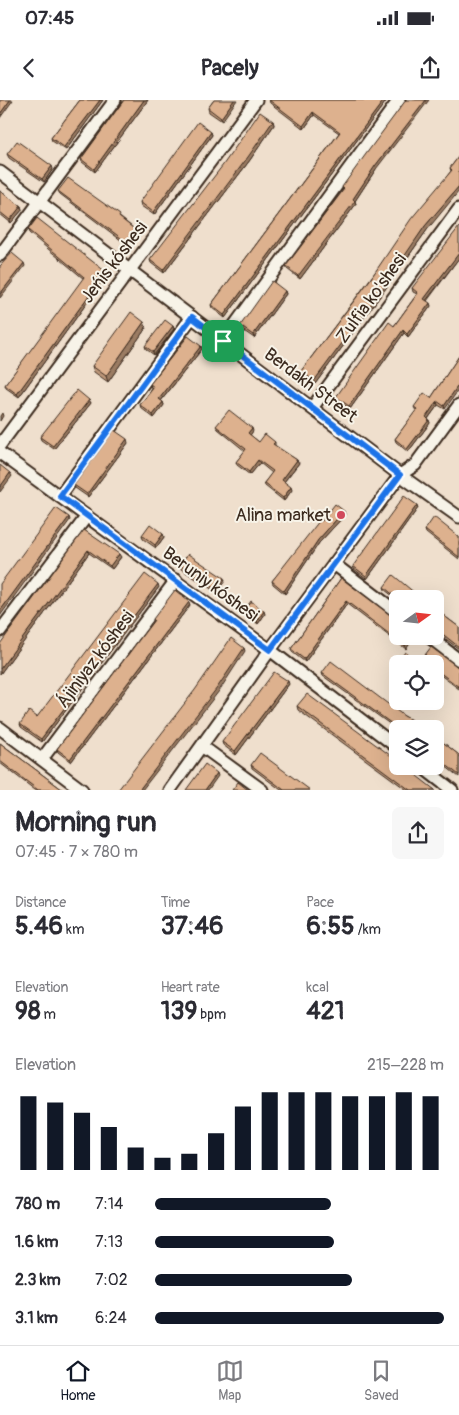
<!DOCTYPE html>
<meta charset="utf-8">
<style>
body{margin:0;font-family:Pangolin,sans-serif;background:#f7f7f7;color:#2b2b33;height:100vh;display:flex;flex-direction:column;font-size:19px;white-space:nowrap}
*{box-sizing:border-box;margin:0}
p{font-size:16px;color:#7c7c81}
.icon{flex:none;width:28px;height:28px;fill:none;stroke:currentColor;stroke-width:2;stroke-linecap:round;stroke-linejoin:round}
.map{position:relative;height:690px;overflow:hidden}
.drawer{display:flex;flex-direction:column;background:#fff;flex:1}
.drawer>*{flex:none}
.needle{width:32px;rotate:75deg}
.buttons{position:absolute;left:389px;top:490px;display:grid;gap:10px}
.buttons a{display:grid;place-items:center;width:55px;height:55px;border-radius:8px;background:#fff;box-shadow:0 5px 20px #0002;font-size:25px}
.pin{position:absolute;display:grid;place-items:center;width:42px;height:42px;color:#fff;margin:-21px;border-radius:10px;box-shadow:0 2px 8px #0006}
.round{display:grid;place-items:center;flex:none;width:52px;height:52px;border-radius:8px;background:#f7f7f7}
.overview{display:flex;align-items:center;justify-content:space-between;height:85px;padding:0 15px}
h1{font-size:28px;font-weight:800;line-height:38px}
.figures{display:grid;grid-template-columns:repeat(3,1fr);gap:8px;height:85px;padding:5px 15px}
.figures div{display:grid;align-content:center}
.figures b{font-size:25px;font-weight:800}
.figures small{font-size:14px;font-weight:400}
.figures p{font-size:14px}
.chart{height:140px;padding:10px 15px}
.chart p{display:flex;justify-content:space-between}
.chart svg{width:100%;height:90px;margin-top:5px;stroke:#111827;stroke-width:6}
ul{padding:0 15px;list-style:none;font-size:16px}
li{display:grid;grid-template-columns:80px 60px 1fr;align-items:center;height:38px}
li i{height:12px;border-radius:6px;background:#111827}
.status{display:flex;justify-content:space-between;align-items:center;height:35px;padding:0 25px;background:#fff;direction:ltr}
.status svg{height:14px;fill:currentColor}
header{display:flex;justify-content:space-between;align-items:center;height:65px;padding:0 15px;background:#fff;font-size:22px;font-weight:800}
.dock{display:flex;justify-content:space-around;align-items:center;height:70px;border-top:1px solid #e1e1e2;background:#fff;font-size:14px;color:#7c7c81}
.dock a{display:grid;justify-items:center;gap:2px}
.dock .active{color:#111827}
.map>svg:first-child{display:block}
</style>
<div class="status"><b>07:45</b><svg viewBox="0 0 49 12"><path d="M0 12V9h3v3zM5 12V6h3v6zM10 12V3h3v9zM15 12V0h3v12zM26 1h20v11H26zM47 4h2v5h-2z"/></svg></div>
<header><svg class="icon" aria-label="back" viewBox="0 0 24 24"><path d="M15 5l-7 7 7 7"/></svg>Pacely<svg class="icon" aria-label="share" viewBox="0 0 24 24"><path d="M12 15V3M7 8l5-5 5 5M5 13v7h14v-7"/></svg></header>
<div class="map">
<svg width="459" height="690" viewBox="0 0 459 690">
<rect width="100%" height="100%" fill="#efdfcd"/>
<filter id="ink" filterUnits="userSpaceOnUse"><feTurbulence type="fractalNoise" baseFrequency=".02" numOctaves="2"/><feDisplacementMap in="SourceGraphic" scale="10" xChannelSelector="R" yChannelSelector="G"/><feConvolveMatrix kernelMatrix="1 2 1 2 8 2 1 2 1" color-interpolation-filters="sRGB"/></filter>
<g filter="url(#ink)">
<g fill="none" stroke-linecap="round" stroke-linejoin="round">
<defs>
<g id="minor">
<polyline points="0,72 400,375 459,417"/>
<polyline points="0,155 115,0"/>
<polyline points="223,241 399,0"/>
<polyline points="312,308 459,109"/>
<polyline points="0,345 256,0"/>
<polyline points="0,353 270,550 398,648"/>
<polyline points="60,396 192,217"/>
<polyline points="334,464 398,513"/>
<polyline points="0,531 87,416"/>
<polyline points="428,536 459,560"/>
<polyline points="0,628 82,690"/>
<polyline points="203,647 262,690"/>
<polyline points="42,659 176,480"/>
<polyline points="421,666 452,690"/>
<polyline points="170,690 270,550 400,375 415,365 459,305"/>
</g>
</defs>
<!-- minor casing -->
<use href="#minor" stroke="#3b2a1e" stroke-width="15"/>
<!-- minor -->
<use href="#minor" stroke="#f7f3e8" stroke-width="11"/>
</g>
<!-- wall -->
<g fill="#be987a" stroke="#3b2a1e">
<polygon points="80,0 103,0 66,50 52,41 51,38"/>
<polygon points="124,0 148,0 95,72 82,62 81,59"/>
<polygon points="214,0 222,21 209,12 208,8"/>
<polygon points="269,0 387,0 225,218 212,208 211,205 339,33 314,15 304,29 270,3"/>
<polygon points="273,21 274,25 250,60 164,173 151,163 150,160"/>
<polygon points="211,32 212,35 154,115 141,106 140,102"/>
<polygon points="7,54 53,69 44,82 9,58"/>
<polygon points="459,56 427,130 381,195 315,284 303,274 301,271 451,71 450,68"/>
<polygon points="376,69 355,101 356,104 300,179 287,169 286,166 343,90 342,87"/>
<polygon points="0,91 21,106 22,110 11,123 0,114"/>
<polygon points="58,91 121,118 138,132 139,135 130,147 60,94"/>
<polygon points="28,130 107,175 19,297 6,288 5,285 84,179 29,133"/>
<polygon points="459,158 427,201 431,206 408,237 404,233 350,309 337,300 336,297 394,226 417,194 413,192 412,188"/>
<polygon points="285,191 286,194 254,238 241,229 240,226"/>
<polygon points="144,222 146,228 108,282 94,272 92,266"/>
<polygon points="173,226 174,229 154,255 146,249 145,246"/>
<polygon points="201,246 202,249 161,301 163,302 164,305 154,318 141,308 140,305 152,289 151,288 150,284"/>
<polygon points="459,256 445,309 438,305 428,319 430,323 408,352 396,342 395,339 416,311 414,307 431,298"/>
<polygon points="89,300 91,303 54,349 41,340 40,337"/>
<polygon points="216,326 253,331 250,335 259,342 275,342 275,346 297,360 299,363 284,382 292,390 284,401 265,386 264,383 272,373 260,363 250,375 237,365 236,362 245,351 218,329"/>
<polygon points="128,343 88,397 75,388 74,385"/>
<polygon points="418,408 367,479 354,469 353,466"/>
<polygon points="344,411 345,415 319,443 285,494 273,484 272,481 322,421"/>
<polygon points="84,430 121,457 112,469 89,453 0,574"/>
<polygon points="425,430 459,437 459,459 426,433"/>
<polygon points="163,434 164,437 156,448 143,439 142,435"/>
<polygon points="180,465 225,481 216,492 181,469"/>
<polygon points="341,478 398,536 415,536 406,549 347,504 305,562 292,552 291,549"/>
<polygon points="159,487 42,642 21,627 20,624 37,617"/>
<polygon points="384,487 422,499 398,499 398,500 385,490"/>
<polygon points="190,505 71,662 58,652 57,649 153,521 153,519"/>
<polygon points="435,509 459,527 459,549 435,531"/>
<polygon points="244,511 265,514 258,524 245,514"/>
<polygon points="422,559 459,568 459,589 435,571 435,564 425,564 423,562"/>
<polygon points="322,573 404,616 425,629 398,629 398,630 323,576"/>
<polygon points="289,584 236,655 223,645 222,642"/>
<polygon points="297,606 435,690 407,690 298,610"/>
<polygon points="435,636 459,655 459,677 435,658"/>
<polygon points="0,643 63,690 35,690 0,663"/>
<polygon points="251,665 310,690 281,690 252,668"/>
</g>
<!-- shaded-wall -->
<g fill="#9b7c63" stroke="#3b2a1e">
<polygon points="10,0 13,0 0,18 0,14"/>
<polygon points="100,0 103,0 66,50 64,47"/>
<polygon points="144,0 148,0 95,72 94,69"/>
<polygon points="234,0 237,0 222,21 221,18"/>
<polygon points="384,0 387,0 225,218 224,215"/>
<polygon points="426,0 429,0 376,69 355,101 356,104 300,179 298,176 353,99 375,66"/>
<polygon points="313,12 314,15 304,29 303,26"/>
<polygon points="273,21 274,25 250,60 164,173 163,170"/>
<polygon points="211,32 212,35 154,115 153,112"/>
<polygon points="52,66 53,69 44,82 42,79"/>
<polygon points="459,86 459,91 427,130 381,195 315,284 314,281 425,126"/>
<polygon points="21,106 22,110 11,123 10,120"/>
<polygon points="138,132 139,135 130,147 129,144"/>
<polygon points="459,153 459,158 425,202 424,199"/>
<polygon points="24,163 25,166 0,198 0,194"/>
<polygon points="106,172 107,175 19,297 17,294"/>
<polygon points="285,191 286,194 254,238 253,235"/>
<polygon points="430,203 431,206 408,237 407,234"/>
<polygon points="144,222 146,228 108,282 106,276"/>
<polygon points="173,226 174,229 154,255 153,252"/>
<polygon points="403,230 404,233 350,309 349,306"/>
<polygon points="201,246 202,249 160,302 159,299"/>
<polygon points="459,284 459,289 445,309 444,306"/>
<polygon points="89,300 91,303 54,349 53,346"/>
<polygon points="437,301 438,305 427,320 426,317"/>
<polygon points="163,302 164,305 154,318 153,315"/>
<polygon points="2,313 3,316 0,321 0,316"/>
<polygon points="429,320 430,323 408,352 407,349"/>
<polygon points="252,328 253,331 249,337 248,333"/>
<polygon points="127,339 128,343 88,397 87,394"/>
<polygon points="258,360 260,363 250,375 249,372"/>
<polygon points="297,360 299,363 283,383 282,380"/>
<polygon points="10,373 12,376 0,392 0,387"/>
<polygon points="291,387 292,390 284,401 283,398"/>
<polygon points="417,405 418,408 367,479 366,476"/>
<polygon points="344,411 345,415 319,443 285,494 284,491 318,440"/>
<polygon points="69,417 70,420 0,516 0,511"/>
<polygon points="163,434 164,437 156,448 155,445"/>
<polygon points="88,450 89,453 0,574 0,569"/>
<polygon points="119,454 121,457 112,469 110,466"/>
<polygon points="224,478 225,481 216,492 215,489"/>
<polygon points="158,484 159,487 42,642 41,639"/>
<polygon points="346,501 347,504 305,562 304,559"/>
<polygon points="189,502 190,505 71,662 70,659"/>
<polygon points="264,511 265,514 258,524 257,521"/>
<polygon points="412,536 415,537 406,549 405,546"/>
<polygon points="244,548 245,551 219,591 142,690 139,690"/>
<polygon points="288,581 289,584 236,655 235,651"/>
<polygon points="217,673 218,676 208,690 205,690"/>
</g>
<!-- building -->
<g fill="#ddb18e" stroke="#3b2a1e">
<polygon points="0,0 10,0 0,14"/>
<polygon points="80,0 100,0 64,47 51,38"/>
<polygon points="124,0 144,0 94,69 81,59"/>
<polygon points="214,0 234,0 221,18 208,8"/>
<polygon points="269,0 384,0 224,215 211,205 340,32 313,12 303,26"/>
<polygon points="406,0 426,0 375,66 353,99 355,101 298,176 286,166 344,89 342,87 366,54"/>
<polygon points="260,12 273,21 248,57 163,170 150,160 223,65"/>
<polygon points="198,22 211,32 153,112 140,102"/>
<polygon points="17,41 52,66 42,79 7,54"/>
<polygon points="459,56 459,86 425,126 380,192 314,281 301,271 369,181 411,119 452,70 450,68"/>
<polygon points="68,78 120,115 119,117 138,132 129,144 58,91"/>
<polygon points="0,91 21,106 10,120 0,112"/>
<polygon points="37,118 106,172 17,294 5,285 84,177 28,130"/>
<polygon points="459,127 459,153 424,199 430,203 407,234 403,230 349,306 336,297 389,222 394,226 418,193 412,188"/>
<polygon points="12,153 24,163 0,194 0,166"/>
<polygon points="272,181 285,191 253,235 240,226"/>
<polygon points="131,212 144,222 106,276 92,266"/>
<polygon points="165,220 173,226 153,252 145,246"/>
<polygon points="188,236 201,246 159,299 163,302 153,315 140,305 154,287 150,284"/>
<polygon points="459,256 459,284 444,306 437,301 426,317 429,320 407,349 395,339 417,309 414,307 424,293 431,298"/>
<polygon points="77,290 89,300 53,346 40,337"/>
<polygon points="229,310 252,328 248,333 259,342 265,334 275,342 273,344 297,360 282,380 291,387 283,398 264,383 273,371 258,360 249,372 236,362 246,349 216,326"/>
<polygon points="114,330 127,339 87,394 74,385"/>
<polygon points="0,365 10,373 0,387"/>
<polygon points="404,396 417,405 366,476 353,466"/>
<polygon points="335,404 344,411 318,440 284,491 272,481 320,420 322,421"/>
<polygon points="56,408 69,417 0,511 0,484"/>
<polygon points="434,417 459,437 459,457 425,430"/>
<polygon points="150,424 163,434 155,445 142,435"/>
<polygon points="84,430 119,454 110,466 88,450 0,569 0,544"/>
<polygon points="188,454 224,478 215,489 180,465"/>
<polygon points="145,474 158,484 41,639 20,624 29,611 37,617"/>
<polygon points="393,475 422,499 398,499 384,487"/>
<polygon points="341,478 398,521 398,536 412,536 405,546 346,501 304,559 291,549"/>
<polygon points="175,490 189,502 70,659 57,649 154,520 153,519"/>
<polygon points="251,501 264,511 257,521 244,511"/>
<polygon points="435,509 459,527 459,547 435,528"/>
<polygon points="231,538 244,548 217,588 139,690 118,690 195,590"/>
<polygon points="431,547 459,568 459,587 435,569 435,564 428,564 422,559"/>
<polygon points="405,552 418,562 416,564 398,564 398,566 396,565"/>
<polygon points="331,561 404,616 419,624 425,629 399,629 322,573"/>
<polygon points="274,572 288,581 235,651 222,642"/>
<polygon points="307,594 398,661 398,666 404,666 435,690 410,690 297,606"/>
<polygon points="435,636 459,655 459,675 435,656"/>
<polygon points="0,643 63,690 38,690 0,661"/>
<polygon points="260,653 310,690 284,690 251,665"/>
<polygon points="205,664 217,673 205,690 186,690"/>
<polygon points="238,682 248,690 232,690"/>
</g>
</g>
<g fill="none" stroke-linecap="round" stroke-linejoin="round" filter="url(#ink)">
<defs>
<polygon id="route" points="192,217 400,375 270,550 60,396"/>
</defs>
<!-- route casing -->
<use href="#route" stroke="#fff" stroke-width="10"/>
<!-- route -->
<use href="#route" stroke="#1a73e8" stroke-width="6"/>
</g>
<!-- markers -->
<circle fill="#d1495b" stroke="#f7f3e8" stroke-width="2" cx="341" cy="415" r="5"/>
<g text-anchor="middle" stroke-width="4" stroke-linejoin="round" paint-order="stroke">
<!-- street labels -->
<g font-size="18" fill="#3b2a1e" stroke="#f7f3e8">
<text transform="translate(114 162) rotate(-53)" y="6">Jeńis kóshesi</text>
<text transform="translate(371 198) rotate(-54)" y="6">Zulfia ko'shesi</text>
<text transform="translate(311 285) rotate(37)" y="6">Berdakh Street</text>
<text transform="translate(211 484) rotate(36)" y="6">Beruniy kóshesi</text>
<text transform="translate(95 559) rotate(-53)" y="6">Ájiniyaz kóshesi</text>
</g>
<!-- poi labels -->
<g font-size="18" fill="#3b2a1e" stroke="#f7f3e8" text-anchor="end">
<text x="331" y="421">Alina market</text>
</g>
</g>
</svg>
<div class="buttons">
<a><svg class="needle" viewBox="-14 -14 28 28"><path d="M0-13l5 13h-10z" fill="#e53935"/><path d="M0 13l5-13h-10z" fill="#7c7c81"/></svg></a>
<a><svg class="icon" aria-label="locate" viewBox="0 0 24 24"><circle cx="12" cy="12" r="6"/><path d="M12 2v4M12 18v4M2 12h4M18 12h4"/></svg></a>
<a><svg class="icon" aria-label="layers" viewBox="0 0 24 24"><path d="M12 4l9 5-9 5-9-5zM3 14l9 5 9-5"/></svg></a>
</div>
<div class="pin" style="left:223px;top:241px;background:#1e9e55"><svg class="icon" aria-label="arrive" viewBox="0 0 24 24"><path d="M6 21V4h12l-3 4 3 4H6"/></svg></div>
</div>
<section class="drawer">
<div class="overview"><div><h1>Morning run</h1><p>07:45 · 7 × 780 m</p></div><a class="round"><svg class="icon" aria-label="share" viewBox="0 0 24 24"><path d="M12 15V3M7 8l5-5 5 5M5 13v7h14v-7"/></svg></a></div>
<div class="figures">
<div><p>Distance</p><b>5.46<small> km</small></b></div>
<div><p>Time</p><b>37:46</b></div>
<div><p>Pace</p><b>6:55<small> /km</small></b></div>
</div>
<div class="figures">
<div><p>Elevation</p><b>98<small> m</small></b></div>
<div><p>Heart rate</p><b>139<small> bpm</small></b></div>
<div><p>kcal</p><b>421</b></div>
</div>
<div class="chart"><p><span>Elevation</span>215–228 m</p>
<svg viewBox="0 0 160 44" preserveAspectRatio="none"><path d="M5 44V8M15 44V11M25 44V16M35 44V23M45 44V33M55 44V38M65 44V36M75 44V26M85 44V13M95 44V6M105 44V6M115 44V6M125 44V8M135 44V8M145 44V6M155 44V8"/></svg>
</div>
<ul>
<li><b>780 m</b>7:14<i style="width:61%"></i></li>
<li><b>1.6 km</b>7:13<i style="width:62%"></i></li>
<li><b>2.3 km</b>7:02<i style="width:68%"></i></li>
<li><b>3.1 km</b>6:24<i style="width:100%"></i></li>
</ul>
</section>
<nav class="dock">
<a class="active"><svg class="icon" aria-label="home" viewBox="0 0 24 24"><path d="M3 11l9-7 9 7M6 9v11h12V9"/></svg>Home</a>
<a><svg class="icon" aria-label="map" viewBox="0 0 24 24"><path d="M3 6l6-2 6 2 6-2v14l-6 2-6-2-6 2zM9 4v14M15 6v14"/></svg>Map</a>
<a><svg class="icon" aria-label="saved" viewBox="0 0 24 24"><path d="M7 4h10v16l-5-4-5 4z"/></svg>Saved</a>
</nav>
